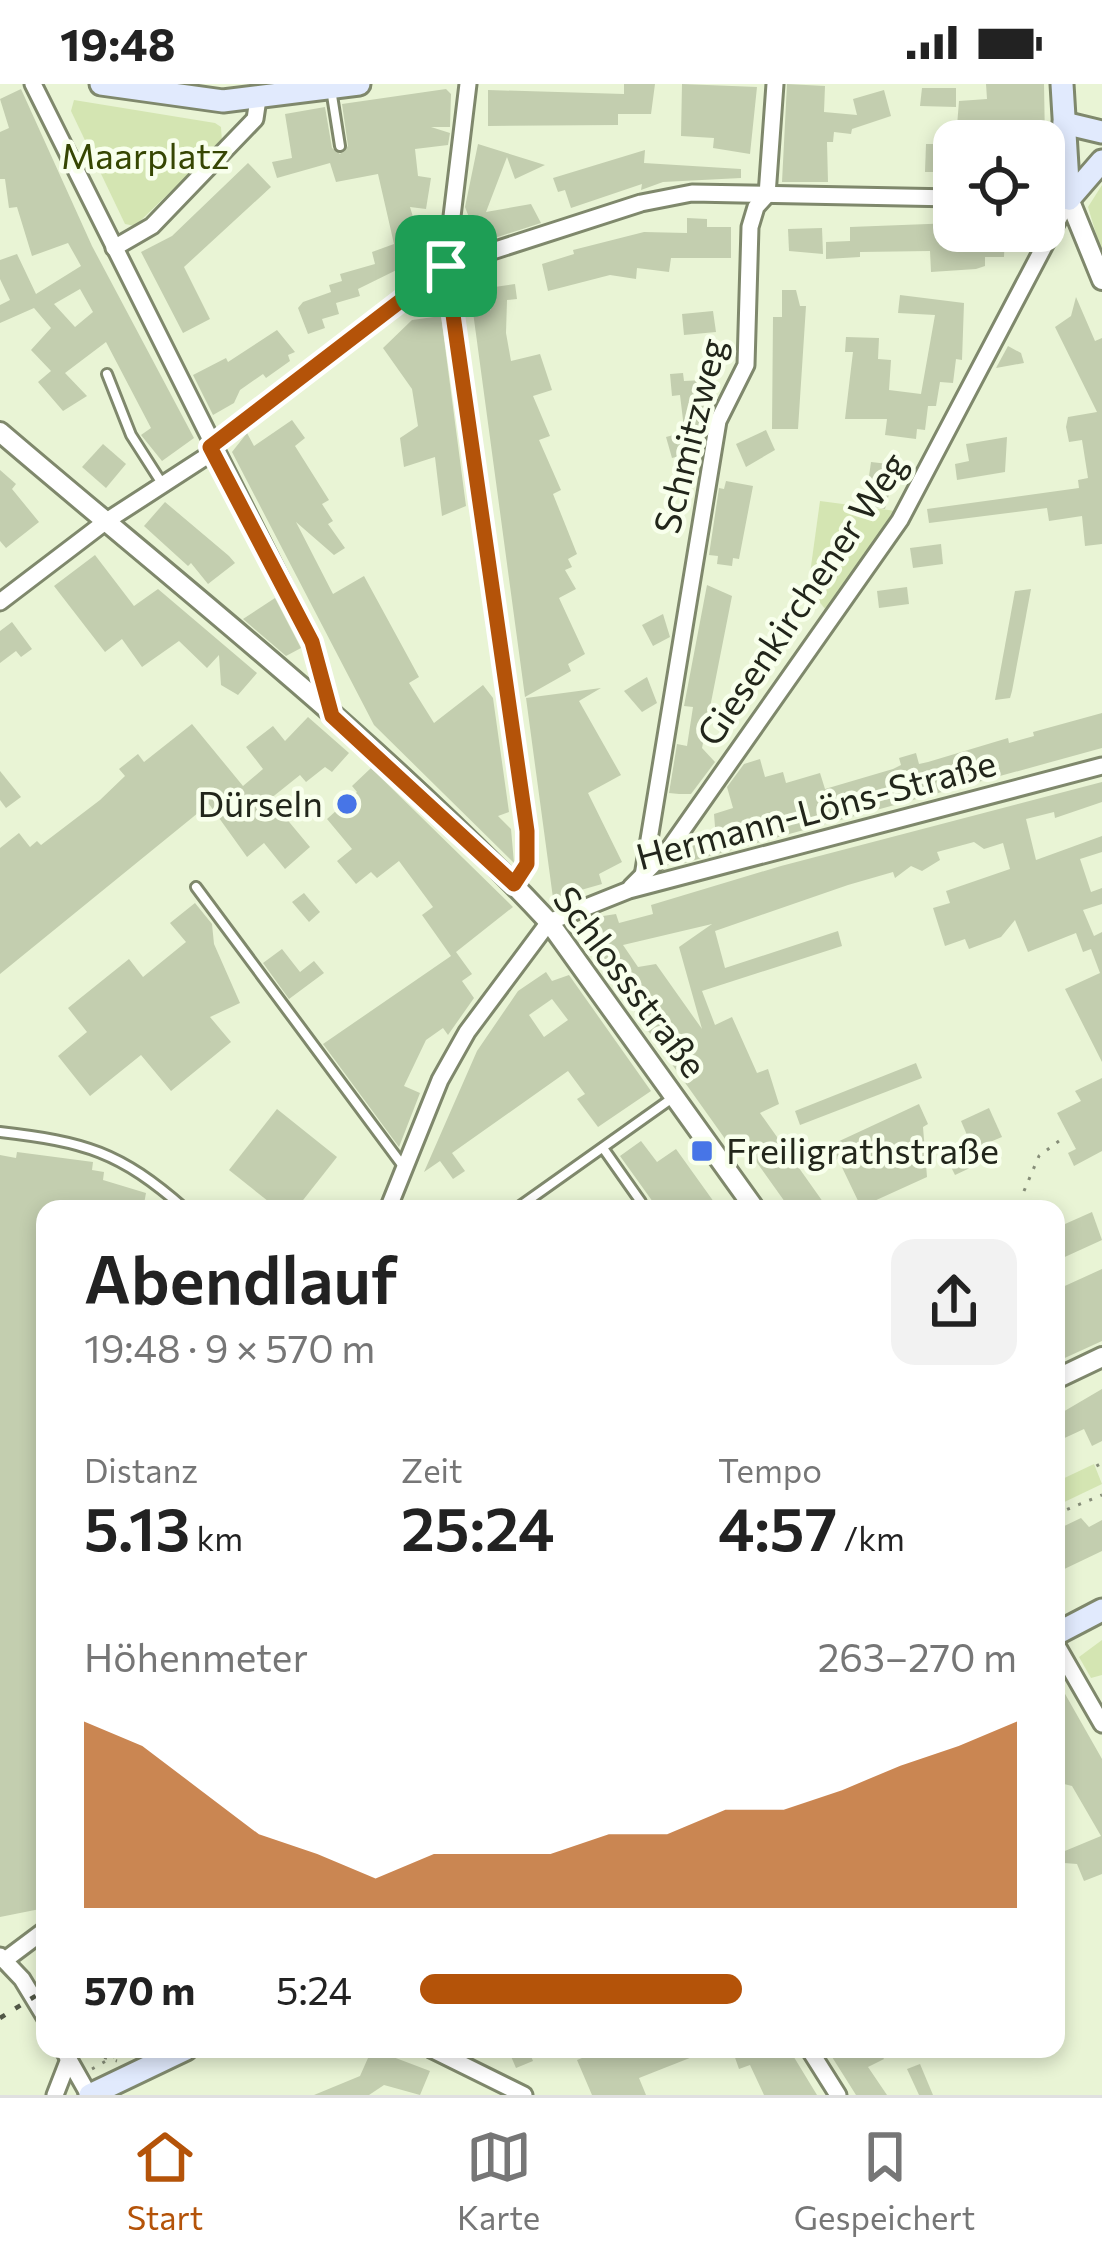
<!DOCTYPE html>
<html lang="de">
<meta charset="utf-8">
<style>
body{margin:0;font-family:Commissioner,sans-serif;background:#f2f2f2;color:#222;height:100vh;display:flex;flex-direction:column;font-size:45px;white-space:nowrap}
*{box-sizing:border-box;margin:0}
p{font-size:39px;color:#767676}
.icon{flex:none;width:66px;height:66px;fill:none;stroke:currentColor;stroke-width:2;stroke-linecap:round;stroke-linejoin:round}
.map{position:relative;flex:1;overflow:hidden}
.drawer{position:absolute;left:36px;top:1116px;width:1029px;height:858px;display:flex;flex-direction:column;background:#fff;border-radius:24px;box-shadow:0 6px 18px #0003}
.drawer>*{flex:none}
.buttons{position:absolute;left:933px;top:36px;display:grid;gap:24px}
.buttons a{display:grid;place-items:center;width:132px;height:132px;border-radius:24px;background:#fff;box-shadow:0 6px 18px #0003;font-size:60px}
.pin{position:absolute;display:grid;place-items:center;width:102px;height:102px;color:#fff;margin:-51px;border-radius:24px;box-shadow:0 6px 18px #0006}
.round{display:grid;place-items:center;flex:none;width:126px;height:126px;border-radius:24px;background:#f2f2f2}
.head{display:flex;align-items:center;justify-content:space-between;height:204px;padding:0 48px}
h1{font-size:66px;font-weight:600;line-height:90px}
.metrics{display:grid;grid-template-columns:repeat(3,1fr);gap:18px;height:204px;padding:12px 48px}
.metrics div{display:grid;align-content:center}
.metrics b{font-size:60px;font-weight:600}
.metrics small{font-size:33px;font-weight:400}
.metrics p{font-size:33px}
.chart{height:336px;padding:24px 48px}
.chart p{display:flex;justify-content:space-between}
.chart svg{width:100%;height:216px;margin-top:12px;fill:#b45309;opacity:.7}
ul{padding:0 48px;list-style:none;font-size:39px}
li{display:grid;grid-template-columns:192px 144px 1fr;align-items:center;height:90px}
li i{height:30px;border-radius:15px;background:#b45309}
.status{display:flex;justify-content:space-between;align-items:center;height:84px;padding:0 60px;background:#fff;direction:ltr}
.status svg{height:33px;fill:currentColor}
.dock{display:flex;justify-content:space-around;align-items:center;height:168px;border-top:3px solid #e0e0e0;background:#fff;font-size:33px;color:#767676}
.dock a{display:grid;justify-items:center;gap:6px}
.dock .on{color:#b45309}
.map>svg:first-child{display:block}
</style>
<div class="status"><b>19:48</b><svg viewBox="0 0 49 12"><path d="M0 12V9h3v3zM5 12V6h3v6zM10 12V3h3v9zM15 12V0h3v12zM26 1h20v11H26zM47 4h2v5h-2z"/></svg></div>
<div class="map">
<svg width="1102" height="2011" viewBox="0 0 1102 2011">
<rect width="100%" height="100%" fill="#e9f4d5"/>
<!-- green -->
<g fill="#d4e5b2">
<polygon points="74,16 215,39 221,43 222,58 135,142 125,140 71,27"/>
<polygon points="1102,101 1102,170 1088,123"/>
<polygon points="820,417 896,427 826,526 808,504"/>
<polygon points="1094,1380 1102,1400 1056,1422 1056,1398"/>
<polygon points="1102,1556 1102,1591 1091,1594 1079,1573"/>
</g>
<!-- building -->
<g fill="#c3ceaf" fill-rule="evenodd">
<polygon points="624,0 655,0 651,30 618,30 618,41 488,42 488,6 624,10"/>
<polygon points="682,0 757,3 750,70 713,64 714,54 681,52"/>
<polygon points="787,0 825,2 824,28 857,31 853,15 884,6 891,32 852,45 851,50 834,48 833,58 827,58 828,98 782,98"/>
<polygon points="986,0 1044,0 1045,57 996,57 996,43 957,42 959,17 987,15"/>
<polygon points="922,4 956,4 956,23 920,22"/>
<path d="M21,5L92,162L194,354L162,377L141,351L151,344L106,258L65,289L87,312L63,327L38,298L51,287L31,266L51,244L34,224L0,239V221L10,216L0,195V176L17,170L36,210L81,182L68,159L32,172L17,123L9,124L5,95H0V48L9,44L0,15ZM80,205L93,228L75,243L54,220Z"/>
<polygon points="446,5 451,10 450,43 431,43 450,49 448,61 415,65 418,92 431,94 426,125 410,123 425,172 358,205 360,212 336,219 339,230 322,235 325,244 308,250 298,224 303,218 331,208 329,201 342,197 340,190 375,180 372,168 394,160 378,90 336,98 330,79 277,94 272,78 292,74 285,30 325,23 332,64 340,70 348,62 342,20"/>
<polygon points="478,60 545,81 515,95 507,73 486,128 531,120 541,139 479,159 465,123"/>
<polygon points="926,60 941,60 940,88 925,88"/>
<polygon points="645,66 644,79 741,85 741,94 663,98 641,106 642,100 571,124 565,106 558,108 553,94"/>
<polygon points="248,79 271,103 184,183 210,235 183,249 141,168 172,152"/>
<polygon points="687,134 707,135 707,143 731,143 731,174 671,174 669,188 637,184 636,195 610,191 548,207 542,180 574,170 573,166 644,148 687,149"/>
<polygon points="954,139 954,147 1005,147 1004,173 985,173 985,182 976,185 931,188 930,167 860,168 860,173 826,175 826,158 850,157 850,143"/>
<polygon points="822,144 823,170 789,167 788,145"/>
<polygon points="515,200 517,215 507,216 506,249 511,277 540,270 552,306 533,312 550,352 539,356 561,406 553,410 577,470 568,475 572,483 565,486 576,505 559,514 585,570 568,580 571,587 525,613 473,228 491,226 488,204"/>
<polygon points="782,206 796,206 800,222 806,222 798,345 772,345 773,233 782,233"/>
<polygon points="900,211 964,219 962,276 956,275 953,299 940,298 936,322 928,322 925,346 917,345 916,355 885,351 887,335 845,335 853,268 845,268 846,253 879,254 878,275 891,276 889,306 921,310 935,231 898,229"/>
<polygon points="1076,213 1095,257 1102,254 1102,460 1085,462 1082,432 1049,437 1047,424 929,439 927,425 1079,404 1078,396 1088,394 1082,356 1069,358 1066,343 1068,333 1097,328 1055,243 1071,232"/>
<polygon points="713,227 716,248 684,251 682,230"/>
<polygon points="441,232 466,422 442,432 435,373 404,383 400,354 418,342 412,305 383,264 412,236"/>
<polygon points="277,246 295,268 288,271 290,277 266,294 263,290 240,306 234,319 213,331 193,291 226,274 228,278"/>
<polygon points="1008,262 1021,269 1024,279 996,284"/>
<polygon points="683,289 684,297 703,296 705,342 684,344 680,311 672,312 670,290"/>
<polygon points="292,336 305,354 295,362 329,416 322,420 333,437 328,440 345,464 334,471 296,438 333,510 364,492 419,593 409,599 434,639 483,601 493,614 509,728 498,732 511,745 514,779 374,641 232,368 247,349 254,362"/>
<polygon points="766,346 775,366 746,383 736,360"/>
<polygon points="681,349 687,370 672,374 666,353"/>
<polygon points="1007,353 1005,388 957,396 955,380 969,377 966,360"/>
<polygon points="103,360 126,380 106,404 82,383"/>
<polygon points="871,378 897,381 885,425 865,421"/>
<polygon points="0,386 16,400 12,405 39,438 6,464 0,457"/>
<polygon points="726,397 753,402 739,475 733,474 732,482 717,480 718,472 709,471 719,404 724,405"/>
<polygon points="165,418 229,472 235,479 208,500 191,479 188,482 144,442"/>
<polygon points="941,460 943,480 913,484 910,464"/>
<polygon points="95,471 134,522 158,505 257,589 238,611 221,601 219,571 207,584 179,557 142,583 122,555 105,568 54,502"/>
<polygon points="707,501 732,512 702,664 715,678 691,710 679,710 669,709 677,660 687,662 693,623 684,622"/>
<polygon points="907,503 909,520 879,524 877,507"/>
<polygon points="1031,505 1012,607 1010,614 995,616 1015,507"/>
<polygon points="275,514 301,564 286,572 243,535"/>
<polygon points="663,530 670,553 653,562 642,541"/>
<polygon points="12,538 32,565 21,573 16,567 0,579 0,547"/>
<polygon points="647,593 657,619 642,628 624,607"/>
<polygon points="601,604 579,617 621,691 588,709 622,778 599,790 602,800 553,814 526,614"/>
<polygon points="1102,629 1102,664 684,779 684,764 716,755 714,730 733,724 727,703 744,680 760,675 765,693 783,688 786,699 820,689 825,705 893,685 901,681 899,674 916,669 919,680 928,678 1008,654 1009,659 1034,652 1033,648"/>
<polygon points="308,633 349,669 332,688 325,683 306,698 300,691 270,715 310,763 285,785 264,759 247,773 209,720 0,890 0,764 19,749 30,763 37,757 41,761 100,716 125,692 119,685 138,670 144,678 192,640 243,702 263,685 246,663 273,642 285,657"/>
<polygon points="371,684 513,823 456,868 472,890 462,897 474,914 448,951 443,944 426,956 404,1002 420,1009 399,1063 323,960 451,872 422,831 433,823 399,777 377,794 371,788 356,800 337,777 352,765 327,735 357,708 352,702"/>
<polygon points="0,687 21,713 6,724 0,716"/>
<path d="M1102,698V718L1055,734L1054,728L1026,735L1036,776L1102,752V768L1080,775L1091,808L1102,804V820L1083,826L1094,852L1102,848V978L1065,905L1100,889L1091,865L1083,868L1076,849L1028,868L1015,836L1001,853L969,865L965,855L945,862L933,824L950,819L946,807L1010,785L1003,759L984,765L974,758L937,768L940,776L922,787L911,782L895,794L893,788L848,801L715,847L725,884L838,847L842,862L702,907L715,941L732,933L757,989L768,985L779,1020L760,1029L828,1125H790L738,1052L728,1059L582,854L603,832L616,830L619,839L653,830L651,821L781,782ZM712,840L679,863L702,945L656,880L638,883L623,861Z"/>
<polygon points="304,809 320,828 309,838 292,818"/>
<polygon points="195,819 212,840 214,860 240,919 210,933 231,958 171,1007 141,971 90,1012 58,972 87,948 68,924 129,875 143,893 186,858 170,839"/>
<polygon points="282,865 300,888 314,877 324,889 289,915 263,879"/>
<path d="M546,888L552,897L569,891L651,1007L598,1043L577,1015L585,1010L568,987L452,1069L465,1087L453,1095L440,1077L424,1088L477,967L518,907ZM552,915L568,936L544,953L529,931Z"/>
<polygon points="916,979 922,994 800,1041 795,1027"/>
<polygon points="1102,994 1102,1067 1074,1082 1068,1069 1076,1065 1057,1029 1081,1017 1075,1007"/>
<polygon points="919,1020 928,1040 923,1043 927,1093 861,1123 838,1075 827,1080 820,1066"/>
<polygon points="989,1024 1002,1053 973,1065 961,1037"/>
<polygon points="277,1025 337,1073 296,1125 278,1125 229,1086"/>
<polygon points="641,1057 657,1078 676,1065 719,1125 658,1125 620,1072"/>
<polygon points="17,1068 93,1078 92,1086 104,1088 103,1096 146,1109 143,1125 45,1125 45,1824 0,1833 0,1071 16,1074"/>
<polygon points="966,1069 972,1083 955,1091 948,1077"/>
<polygon points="1092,1128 1102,1156 1056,1177 1056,1144"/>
<polygon points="1102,1185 1102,1257 1056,1278 1056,1206"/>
<polygon points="1102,1305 1102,1357 1092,1362 1084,1345 1056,1358 1056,1332"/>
<polygon points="1081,1434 1089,1443 1102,1436 1102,1467 1056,1489 1056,1446"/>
<polygon points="1056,1594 1102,1675 1102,1790 1084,1797 1077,1780 1064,1779 1060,1769 1101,1752 1072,1702 1056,1698"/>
<polygon points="372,1965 430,1987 420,2011 384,2001 369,2011 314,2011 360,1992"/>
<polygon points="528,1965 533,1977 516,1984 510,1970"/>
<polygon points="604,1965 710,1965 710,1966 639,1994 646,2011 592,2011 577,1976"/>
<polygon points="732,1965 789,1965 817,2011 764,2011 750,1981 739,1985"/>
<polygon points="827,1965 878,1965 884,1975 868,1983 887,2011 856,2011"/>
<polygon points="920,1980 933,2011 919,2011 907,1985"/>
</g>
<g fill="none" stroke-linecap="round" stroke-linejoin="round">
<defs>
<g id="service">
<polyline points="331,5 340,62"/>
<polyline points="107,290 131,351 163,401"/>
<polyline points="196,803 403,1082"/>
<path d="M0,1048C85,1058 119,1067 185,1125"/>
<polyline points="603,1064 641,1118"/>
<polyline points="516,1125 671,1015"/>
</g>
<g id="minor">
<polyline points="33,0 312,558 332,632"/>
<polyline points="468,0 446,182 527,747 527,780 514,800"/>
<polyline points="114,164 152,142 255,35 258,15"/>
<polyline points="210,363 446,182 641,119 692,109 954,114"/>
<polyline points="0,518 105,438 213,368"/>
<polyline points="643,792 718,337 746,281 750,143 756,123 767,111 775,0"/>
<polyline points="631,803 669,765 900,436 1069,115 1044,115"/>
<polyline points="388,1125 440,996 467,948 549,838 629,806 1102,682"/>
<polyline points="1056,1560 1102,1640"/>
<polyline points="0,1872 22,1895 45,1933"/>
<polyline points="5,1876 45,1846"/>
<polyline points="63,1965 89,2011"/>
<polyline points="431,1965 524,2011"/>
<polyline points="809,1965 838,2011"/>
<polyline points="55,2011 69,1975"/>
</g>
<g id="tertiary">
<polyline points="1069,115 1102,196"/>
<path d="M0,348C186,507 382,659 549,838L755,1125"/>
<polyline points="1056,1295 1102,1273"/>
</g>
<g id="secondary">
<polyline points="101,0 223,17 359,0"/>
<polyline points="1062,0 1069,115"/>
<polyline points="1064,39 1102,48"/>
<polyline points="1069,115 1102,77"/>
<polyline points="1056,1550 1102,1526"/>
<polyline points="90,2011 186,1965"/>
</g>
</defs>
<!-- service casing -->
<use href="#service" stroke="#7f886c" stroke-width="14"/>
<!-- minor casing -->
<use href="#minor" stroke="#7f886c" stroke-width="21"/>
<!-- tertiary casing -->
<use href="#tertiary" stroke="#7f886c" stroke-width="24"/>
<!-- secondary casing -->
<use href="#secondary" stroke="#7f886c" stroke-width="27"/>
<!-- path -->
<g stroke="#868d78" stroke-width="3" stroke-dasharray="3 9" stroke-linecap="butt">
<polyline points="1024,1107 1039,1072 1063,1054"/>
<polyline points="1097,1380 1102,1389"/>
<polyline points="1056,1430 1102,1411"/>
<polyline points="81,1967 117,1977"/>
<polyline points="92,1985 127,1965"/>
</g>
<!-- service -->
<use href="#service" stroke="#fff" stroke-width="8"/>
<!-- minor -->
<use href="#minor" stroke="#fff" stroke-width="15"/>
<!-- tertiary -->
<use href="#tertiary" stroke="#fff" stroke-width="18"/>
<!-- secondary -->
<use href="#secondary" stroke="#e1eafd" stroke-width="21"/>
<!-- rail -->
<polyline stroke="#515747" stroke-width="4.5" stroke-dasharray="6 12" stroke-linecap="butt" points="0,1934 45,1906"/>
</g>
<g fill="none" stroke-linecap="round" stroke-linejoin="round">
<defs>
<polygon id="route" points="446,182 527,747 527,780 514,800 332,632 312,558 210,363"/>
</defs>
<!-- route casing -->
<use href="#route" stroke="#fff" stroke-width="24"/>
<!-- route -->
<use href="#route" stroke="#b45309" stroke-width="15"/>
</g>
<!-- markers -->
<g fill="#4775e7" stroke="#f8ffec" stroke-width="4.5">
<circle cx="347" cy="720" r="12"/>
<rect x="690" y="1055" width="24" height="24" rx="6"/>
</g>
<g text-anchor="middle" stroke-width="9" stroke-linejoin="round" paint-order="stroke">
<!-- park labels -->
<g font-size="36" fill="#364602" stroke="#f8ffec">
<text x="145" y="85">Maarplatz</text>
</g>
<!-- street labels -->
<g font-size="36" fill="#22261b" stroke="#f8ffec">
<text transform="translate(690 352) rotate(-76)" y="13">Schmitzweg</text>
<text transform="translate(802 515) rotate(-56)" y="13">Giesenkirchener Weg</text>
<text transform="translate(816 726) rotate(-15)" y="13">Hermann-Löns-Straße</text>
<text transform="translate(630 898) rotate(53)" y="13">Schlossstraße</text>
</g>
<!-- poi labels -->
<g font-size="36" fill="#22261b" stroke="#f8ffec" text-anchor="end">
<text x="323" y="733">Dürseln</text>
<text x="726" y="1080" text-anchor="start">Freiligrathstraße</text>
</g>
</g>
</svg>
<div class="buttons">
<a><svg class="icon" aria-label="locate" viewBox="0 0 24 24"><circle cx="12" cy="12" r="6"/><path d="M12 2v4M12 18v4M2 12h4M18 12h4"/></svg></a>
</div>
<div class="pin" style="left:446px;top:182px;background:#1e9e55"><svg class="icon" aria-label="arrive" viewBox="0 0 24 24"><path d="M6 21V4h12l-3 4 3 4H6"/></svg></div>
<section class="drawer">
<div class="head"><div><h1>Abendlauf</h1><p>19:48 · 9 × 570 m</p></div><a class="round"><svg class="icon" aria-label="share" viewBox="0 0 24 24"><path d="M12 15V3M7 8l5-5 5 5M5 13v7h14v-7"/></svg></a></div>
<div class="metrics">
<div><p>Distanz</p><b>5.13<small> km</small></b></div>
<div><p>Zeit</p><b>25:24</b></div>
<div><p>Tempo</p><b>4:57<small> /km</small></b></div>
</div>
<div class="chart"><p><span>Höhenmeter</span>263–270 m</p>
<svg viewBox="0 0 160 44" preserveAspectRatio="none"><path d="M0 44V6L10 11L20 20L30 29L40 33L50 38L60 33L70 33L80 33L90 29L100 29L110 24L120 24L130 20L140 15L150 11L160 6V44z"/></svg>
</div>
<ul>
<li><b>570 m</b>5:24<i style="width:54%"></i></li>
</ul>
</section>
</div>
<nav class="dock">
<a class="on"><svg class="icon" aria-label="home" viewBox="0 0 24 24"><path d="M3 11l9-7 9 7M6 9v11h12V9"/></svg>Start</a>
<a><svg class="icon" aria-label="map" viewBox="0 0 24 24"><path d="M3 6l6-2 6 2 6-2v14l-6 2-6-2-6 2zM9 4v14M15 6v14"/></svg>Karte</a>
<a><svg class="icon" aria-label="saved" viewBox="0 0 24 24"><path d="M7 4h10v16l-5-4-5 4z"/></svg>Gespeichert</a>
</nav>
